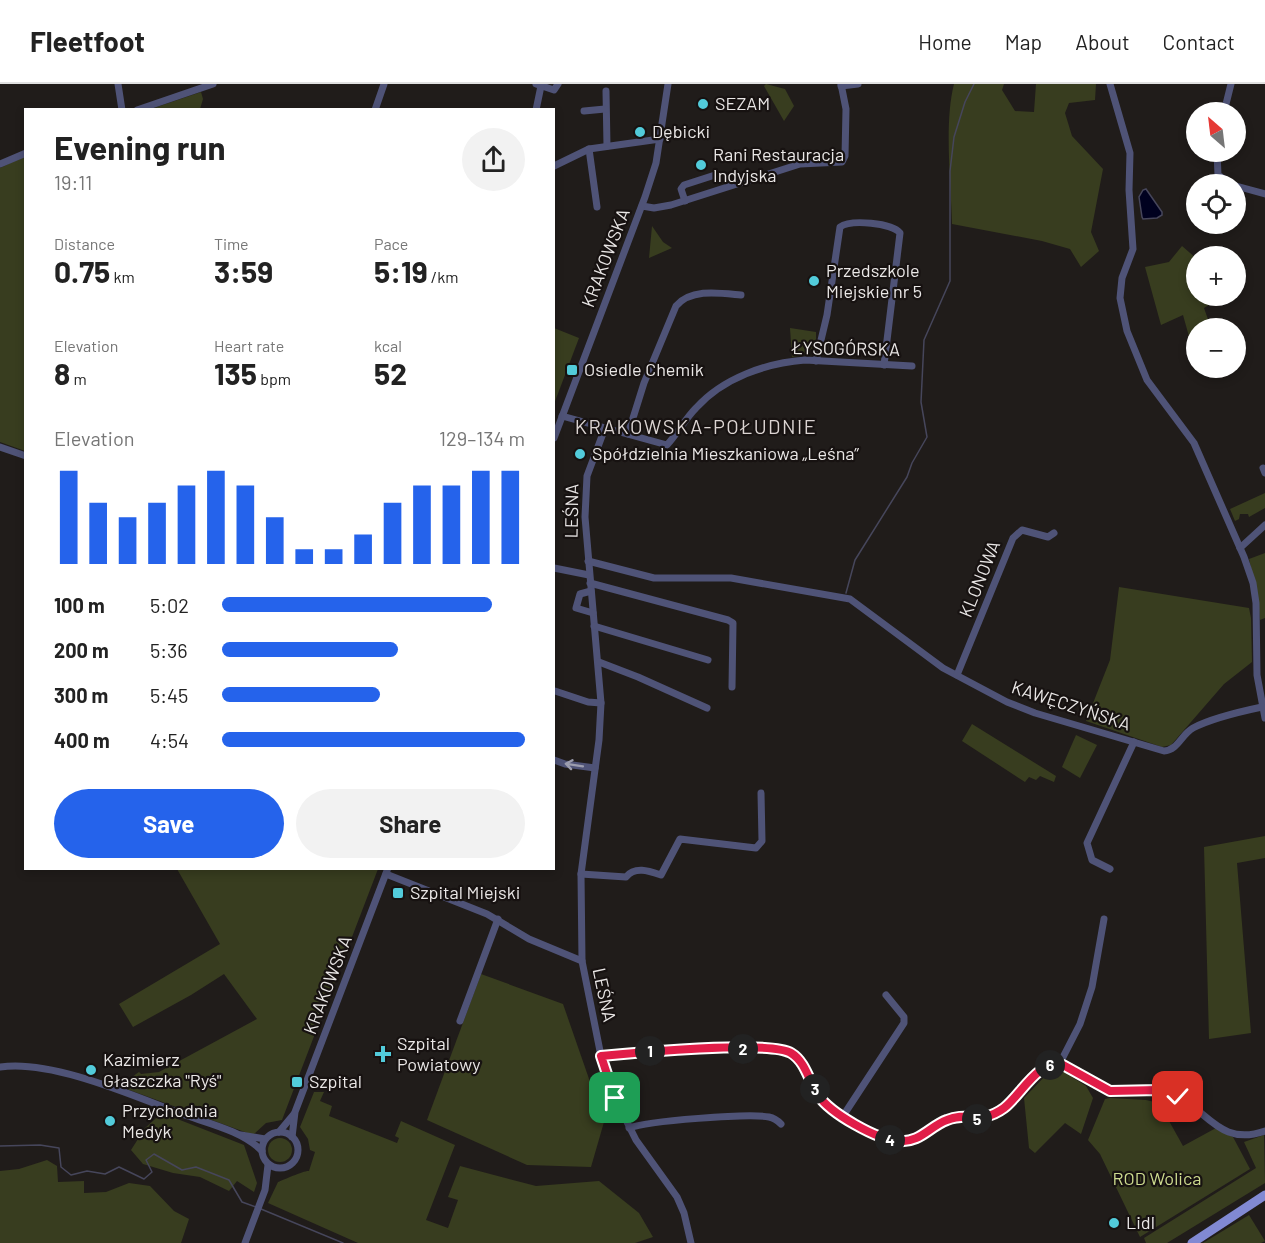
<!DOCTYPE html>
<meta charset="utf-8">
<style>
body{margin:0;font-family:Barlow,sans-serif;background:#f2f2f2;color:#222;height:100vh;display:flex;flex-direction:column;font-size:22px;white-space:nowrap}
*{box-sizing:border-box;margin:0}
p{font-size:20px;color:#767676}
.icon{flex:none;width:33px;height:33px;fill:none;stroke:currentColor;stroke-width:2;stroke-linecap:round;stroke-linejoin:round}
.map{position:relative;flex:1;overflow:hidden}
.panel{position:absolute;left:24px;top:24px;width:531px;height:762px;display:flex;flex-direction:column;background:#fff;border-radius:0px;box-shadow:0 3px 9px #0003}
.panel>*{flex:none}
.needle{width:39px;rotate:332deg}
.tools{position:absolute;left:1186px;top:18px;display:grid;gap:12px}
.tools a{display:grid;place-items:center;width:60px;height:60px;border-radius:50%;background:#fff;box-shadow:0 3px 9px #0003;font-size:30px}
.pin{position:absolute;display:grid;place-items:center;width:51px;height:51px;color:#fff;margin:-26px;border-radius:12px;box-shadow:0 3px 9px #0006}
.km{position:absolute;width:30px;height:30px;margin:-15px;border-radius:50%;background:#222;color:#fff;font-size:16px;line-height:30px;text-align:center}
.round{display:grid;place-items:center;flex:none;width:63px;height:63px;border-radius:32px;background:#f2f2f2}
.overview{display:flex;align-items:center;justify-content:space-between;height:102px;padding:0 30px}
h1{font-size:33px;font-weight:700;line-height:45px}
.stats{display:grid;grid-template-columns:repeat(3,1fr);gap:9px;height:102px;padding:6px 30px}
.stats div{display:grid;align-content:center}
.stats b{font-size:30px;font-weight:700}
.stats small{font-size:16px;font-weight:400}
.stats p{font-size:16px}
.chart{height:168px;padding:12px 30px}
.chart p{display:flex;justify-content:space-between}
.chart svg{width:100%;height:108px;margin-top:6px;stroke:#2563eb;stroke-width:6}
.primary-button{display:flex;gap:12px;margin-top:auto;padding:12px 30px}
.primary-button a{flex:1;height:69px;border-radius:36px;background:#2563eb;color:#fff;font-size:24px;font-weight:700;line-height:69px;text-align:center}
.primary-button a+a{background:#f2f2f2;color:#222}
ul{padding:0 30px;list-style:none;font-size:20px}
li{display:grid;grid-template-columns:96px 72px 1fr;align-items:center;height:45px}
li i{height:15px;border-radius:8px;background:#2563eb}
header{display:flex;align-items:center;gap:36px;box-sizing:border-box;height:84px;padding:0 30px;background:#fff;border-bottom:2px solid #e0e0e0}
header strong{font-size:28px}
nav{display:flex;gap:33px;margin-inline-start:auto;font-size:21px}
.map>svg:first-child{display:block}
</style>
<header>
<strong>Fleetfoot</strong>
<nav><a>Home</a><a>Map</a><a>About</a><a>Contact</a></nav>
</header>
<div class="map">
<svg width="1265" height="1159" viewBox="0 0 1265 1159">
<rect width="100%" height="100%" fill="#201c1a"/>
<!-- green -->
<g fill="#383d1f">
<polygon points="766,0 785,5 794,22 784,37 764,2"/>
<path d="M954,0H1004L1002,6L1015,27L1034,28L1036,0H1096L1095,16L1069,19L1065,29L1072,52L1103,85L1091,148L1099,167L1081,183L1070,165L1042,157L952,140C951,99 944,39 954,0Z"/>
<polygon points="201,8 203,15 200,25 148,26"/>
<polygon points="25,72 25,367 0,358 0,84"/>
<polygon points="652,142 663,158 672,164 649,174"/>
<polygon points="1182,162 1197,175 1197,212 1210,212 1212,219 1204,224 1211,244 1197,244 1197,255 1190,256 1183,231 1161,241 1145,183 1169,178"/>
<polygon points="554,244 579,254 554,320"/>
<polygon points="790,244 816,248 816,262 800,272 792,273"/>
<polygon points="1265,409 1265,424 1249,433 1248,430 1240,430 1239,435 1235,437 1230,425"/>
<polygon points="1265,469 1265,534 1260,536 1258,515 1249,475"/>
<polygon points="1119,503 1249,524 1251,534 1252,578 1224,600 1171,661 1162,663 1086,637 1110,576"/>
<polygon points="972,640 1056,692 1054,698 1040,692 1036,696 1029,693 1025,698 962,657"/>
<polygon points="1076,651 1097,661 1080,694 1062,683"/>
<polygon points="1265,752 1265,774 1237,779 1251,949 1209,955 1204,763"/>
<polygon points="177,785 378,785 282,1036 266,1039 253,1051 124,1004 123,999 139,988 141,990 159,988 257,935 224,890 191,911 133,943 119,920 220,860"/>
<polygon points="481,890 563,920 604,1038 591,1083 527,1081 427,1036"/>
<polygon points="1061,986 1086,1002 1093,1014 1081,1050 1065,1039 1035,1069 1029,1064 1024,1014 1047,990"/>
<path d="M314,1008H324L320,1017L332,1022L329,1032L397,1059L399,1054L395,1052L401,1037L455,1061L426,1136L448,1144L458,1116L448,1113L460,1082L536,1102L599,1097L639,1129L653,1153L635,1159H358L268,1119L278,1098C283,1096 305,1086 309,1087L315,1068L310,1066L308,1055L300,1043Z"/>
<polygon points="1110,1014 1146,1016 1159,1019 1183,1062 1216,1044 1233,1053 1250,1085 1140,1153 1100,1070 1088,1056 1105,1015"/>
<polygon points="162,1029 244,1061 257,1099 254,1108 237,1097 229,1107 200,1093 173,1089 143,1080 131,1066 145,1044"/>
<polygon points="1264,1051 1265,1099 1167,1159 1146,1159 1144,1154 1256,1084 1244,1058"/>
<circle cx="280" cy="1066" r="12"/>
<polygon points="47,1076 57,1082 58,1098 84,1097 84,1109 106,1108 129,1099 150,1102 174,1127 189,1135 181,1159 0,1159 0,1087 19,1085"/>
<polygon points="1249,1131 1265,1157 1261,1159 1203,1159"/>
</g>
<!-- water -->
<polygon fill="#00011f" stroke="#46465b" stroke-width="1.5" points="1146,105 1162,128 1162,131 1157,134 1143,135 1142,133 1139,113 1143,106"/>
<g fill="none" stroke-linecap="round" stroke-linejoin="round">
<!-- stream -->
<g stroke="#46465b" stroke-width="1.5">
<polyline points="846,509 855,476 907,393 912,379 927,353 921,318 924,256 950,197 950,87 954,53 965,18 974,0"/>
<polyline points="0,1062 40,1061 59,1064 61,1083 71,1091 87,1087 105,1090 119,1083 144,1095 152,1088 146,1076 154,1070 182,1086 196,1083 229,1096 242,1118 256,1123"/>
<polyline points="261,1125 343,1159"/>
</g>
<!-- minor -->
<g stroke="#4f5377" stroke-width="7">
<polyline points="118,0 122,26"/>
<polyline points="536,0 554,6 558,0"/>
<polyline points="1110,0 1130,69 1129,106 1133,165 1122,194 1120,214 1127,247 1147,296 1194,359 1244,473 1253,499 1256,519 1257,591 1265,634"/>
<polyline points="841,2 858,0"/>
<polyline points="606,7 607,62"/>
<polyline points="137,26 213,0"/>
<polyline points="375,26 384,0"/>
<polyline points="536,26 541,2"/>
<polyline points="584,27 605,25"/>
<polyline points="1224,28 1231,0"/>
<polyline points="589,65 597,123"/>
<polyline points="1217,68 1218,91 1231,100"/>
<polyline points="0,80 26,69"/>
<polyline points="554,82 589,65 660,55"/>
<polyline points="1236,102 1265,110"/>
<polyline points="685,117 681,105 684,101 715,91"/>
<polyline points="642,122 654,124 671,121 800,80 842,78 845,72 846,25 841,0"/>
<path d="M816,277L827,231L840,143C851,135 892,139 900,149L884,281"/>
<path d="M562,332L667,361C678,349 685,335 696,324C723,294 766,279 805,276L912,282"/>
<polyline points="605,344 587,392 585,433 601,619 599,656 581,790 582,877 601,972 615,1014 636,1056 677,1113 684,1129 691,1159"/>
<path d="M628,350L644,299L676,222C691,204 720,209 741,211"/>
<polyline points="554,354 645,113 656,79 668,0"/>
<polyline points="0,363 26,372"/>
<polyline points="1263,384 1265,389"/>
<polyline points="1240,464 1265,441"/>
<path d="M588,477L654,494H731L850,515L943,584L1007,618L1035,629L1164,667C1178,666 1181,651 1193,644C1210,635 1243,627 1262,623"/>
<polyline points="554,484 589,491"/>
<polyline points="590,499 728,536 733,539 732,603"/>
<polyline points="591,507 580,510 576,524 593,529"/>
<polyline points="594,542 708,576"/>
<polyline points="599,578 638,593 707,624"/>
<polyline points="957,591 1013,454 1022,446 1048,453 1054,449"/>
<polyline points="555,607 588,618 601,619"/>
<polyline points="554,676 565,680 595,684"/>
<polyline points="1110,785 1092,776 1087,759 1134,658"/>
<polyline points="386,790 487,830 529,855 582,877"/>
<path d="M581,790L626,793C635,782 649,787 661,791L680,755L756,764L762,757L761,709"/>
<polyline points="460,937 498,835"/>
<path d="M601,972C632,969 770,956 792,969C806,978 809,998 818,1011C830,1029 882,1059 904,1057C923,1056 932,1041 948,1035C969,1028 981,1041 1004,1024C1021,1011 1033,984 1055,979C1072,979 1088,998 1103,1005C1123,1013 1148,1002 1168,1008C1206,1021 1217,1064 1265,1047"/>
<polyline points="1060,979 1080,940 1092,903 1104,835"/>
<path d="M0,983C51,975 134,1012 182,1030C207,1039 243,1047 262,1067"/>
<polyline points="843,1032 904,939 904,933 886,911"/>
<path d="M629,1044C647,1037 749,1029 769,1033C774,1034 777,1036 781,1040"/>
<polyline points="279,1048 294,1030"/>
<circle cx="280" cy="1066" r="18"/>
<polyline points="241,1051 265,1055"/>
<polyline points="292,1053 295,1028 388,784"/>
<polyline points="245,1159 265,1106 268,1081"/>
</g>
<!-- major -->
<polyline stroke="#8189d3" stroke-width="9" points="1192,1159 1265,1111"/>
</g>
<!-- one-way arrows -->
<defs><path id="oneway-shaft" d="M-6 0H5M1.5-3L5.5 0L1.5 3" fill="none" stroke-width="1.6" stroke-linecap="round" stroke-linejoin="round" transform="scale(1.5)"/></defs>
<use stroke="#9c9dae" href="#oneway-shaft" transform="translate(574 681) rotate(-171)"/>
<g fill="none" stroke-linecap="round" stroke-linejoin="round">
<defs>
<path id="route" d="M615,1014L601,972C632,969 770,956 791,969C806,978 809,998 818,1011C830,1029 877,1056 899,1057C920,1059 930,1042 947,1036C968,1027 981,1041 1004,1024C1021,1011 1039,974 1063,981L1110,1007L1159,1006L1178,1013"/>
</defs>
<!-- route casing -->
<use href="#route" stroke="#fff" stroke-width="12"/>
<!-- route -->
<use href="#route" stroke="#e11d48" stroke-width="8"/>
</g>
<!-- markers -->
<g fill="#52cbda" stroke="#171211" stroke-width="2">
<circle cx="703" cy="20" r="6"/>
<circle cx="640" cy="48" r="6"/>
<circle cx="701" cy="81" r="6"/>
<circle cx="814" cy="197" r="6"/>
<rect x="566" y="280" width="12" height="12" rx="3"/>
<circle cx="580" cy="370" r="6"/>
<rect x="392" y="803" width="12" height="12" rx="3"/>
<path d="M380 961h6v6h6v6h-6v6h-6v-6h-6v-6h6z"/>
<circle cx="91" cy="986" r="6"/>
<rect x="291" y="992" width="12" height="12" rx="3"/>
<circle cx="110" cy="1037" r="6"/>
<circle cx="1114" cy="1139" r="6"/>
</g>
<g text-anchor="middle" stroke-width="4.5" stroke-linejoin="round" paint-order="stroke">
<!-- poi labels -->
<g font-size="18" fill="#eae7e6" stroke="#171211" text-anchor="start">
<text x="715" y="26">SEZAM</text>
<text x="652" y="54">Dębicki</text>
<text x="713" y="77">Rani Restauracja<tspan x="713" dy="21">Indyjska</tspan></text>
<text x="826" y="193">Przedszkole<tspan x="826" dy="21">Miejskie nr 5</tspan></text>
<text x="584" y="292">Osiedle Chemik</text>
<text x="592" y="376">Spółdzielnia Mieszkaniowa „Leśna”</text>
<text x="410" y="815">Szpital Miejski</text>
<text x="397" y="966">Szpital<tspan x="397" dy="21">Powiatowy</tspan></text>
<text x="103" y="982">Kazimierz<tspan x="103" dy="21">Głaszczka "Ryś"</tspan></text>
<text x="309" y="1004">Szpital</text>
<text x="122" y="1033">Przychodnia<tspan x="122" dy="21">Medyk</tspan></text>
<text x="1126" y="1145">Lidl</text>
</g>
<!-- street labels -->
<g font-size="18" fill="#eae7e6" stroke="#171211">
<text transform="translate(606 174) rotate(-69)" y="6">KRAKOWSKA</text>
<text transform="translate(846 265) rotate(1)" y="6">ŁYSOGÓRSKA</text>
<text transform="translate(572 427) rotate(-89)" y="6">LEŚNA</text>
<text transform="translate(980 495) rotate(-68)" y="6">KLONOWA</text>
<text transform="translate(1071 622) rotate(18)" y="6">KAWĘCZYŃSKA</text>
<text transform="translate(328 901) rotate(-69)" y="6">KRAKOWSKA</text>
<text transform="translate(604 911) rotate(78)" y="6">LEŚNA</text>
</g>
<!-- park labels -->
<g font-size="18" fill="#cedc8f" stroke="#171211">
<text x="1157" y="1101">ROD Wolica</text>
</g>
<!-- neighbourhood labels -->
<g font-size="20" letter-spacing="1.5" fill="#dbd4d2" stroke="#171211">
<text x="696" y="350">KRAKOWSKA-POŁUDNIE</text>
</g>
</g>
</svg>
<div class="tools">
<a><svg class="needle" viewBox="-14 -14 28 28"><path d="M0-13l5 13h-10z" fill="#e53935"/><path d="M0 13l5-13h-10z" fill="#767676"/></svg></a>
<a><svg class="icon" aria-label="locate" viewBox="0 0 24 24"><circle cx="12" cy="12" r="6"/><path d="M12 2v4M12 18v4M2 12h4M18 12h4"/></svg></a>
<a>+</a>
<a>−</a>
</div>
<div class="pin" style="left:615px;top:1014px;background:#1e9e55"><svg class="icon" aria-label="arrive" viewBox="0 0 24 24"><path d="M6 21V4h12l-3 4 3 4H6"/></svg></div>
<div class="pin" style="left:1178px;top:1013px;background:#d93025"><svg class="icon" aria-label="check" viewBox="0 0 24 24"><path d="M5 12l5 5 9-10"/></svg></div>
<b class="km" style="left:650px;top:967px">1</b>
<b class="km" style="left:743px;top:965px">2</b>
<b class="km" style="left:815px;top:1005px">3</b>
<b class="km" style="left:890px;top:1056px">4</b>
<b class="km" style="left:977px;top:1035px">5</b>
<b class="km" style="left:1050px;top:981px">6</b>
<section class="panel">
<div class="overview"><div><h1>Evening run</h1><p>19:11</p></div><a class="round"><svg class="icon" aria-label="share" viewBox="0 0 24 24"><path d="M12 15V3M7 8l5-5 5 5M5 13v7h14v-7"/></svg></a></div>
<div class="stats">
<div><p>Distance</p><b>0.75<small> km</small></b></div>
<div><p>Time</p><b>3:59</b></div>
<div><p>Pace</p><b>5:19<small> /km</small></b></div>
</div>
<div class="stats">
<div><p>Elevation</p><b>8<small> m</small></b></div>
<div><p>Heart rate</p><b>135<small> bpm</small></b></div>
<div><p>kcal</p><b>52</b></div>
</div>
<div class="chart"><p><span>Elevation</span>129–134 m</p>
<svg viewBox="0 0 160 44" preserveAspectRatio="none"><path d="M5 44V6M15 44V19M25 44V25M35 44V19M45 44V12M55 44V6M65 44V12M75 44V25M85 44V38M95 44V38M105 44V32M115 44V19M125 44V12M135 44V12M145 44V6M155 44V6"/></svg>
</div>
<ul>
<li><b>100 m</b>5:02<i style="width:89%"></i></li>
<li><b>200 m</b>5:36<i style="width:58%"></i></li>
<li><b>300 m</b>5:45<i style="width:52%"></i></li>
<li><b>400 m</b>4:54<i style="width:100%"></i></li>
</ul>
<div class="primary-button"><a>Save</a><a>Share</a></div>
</section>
</div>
